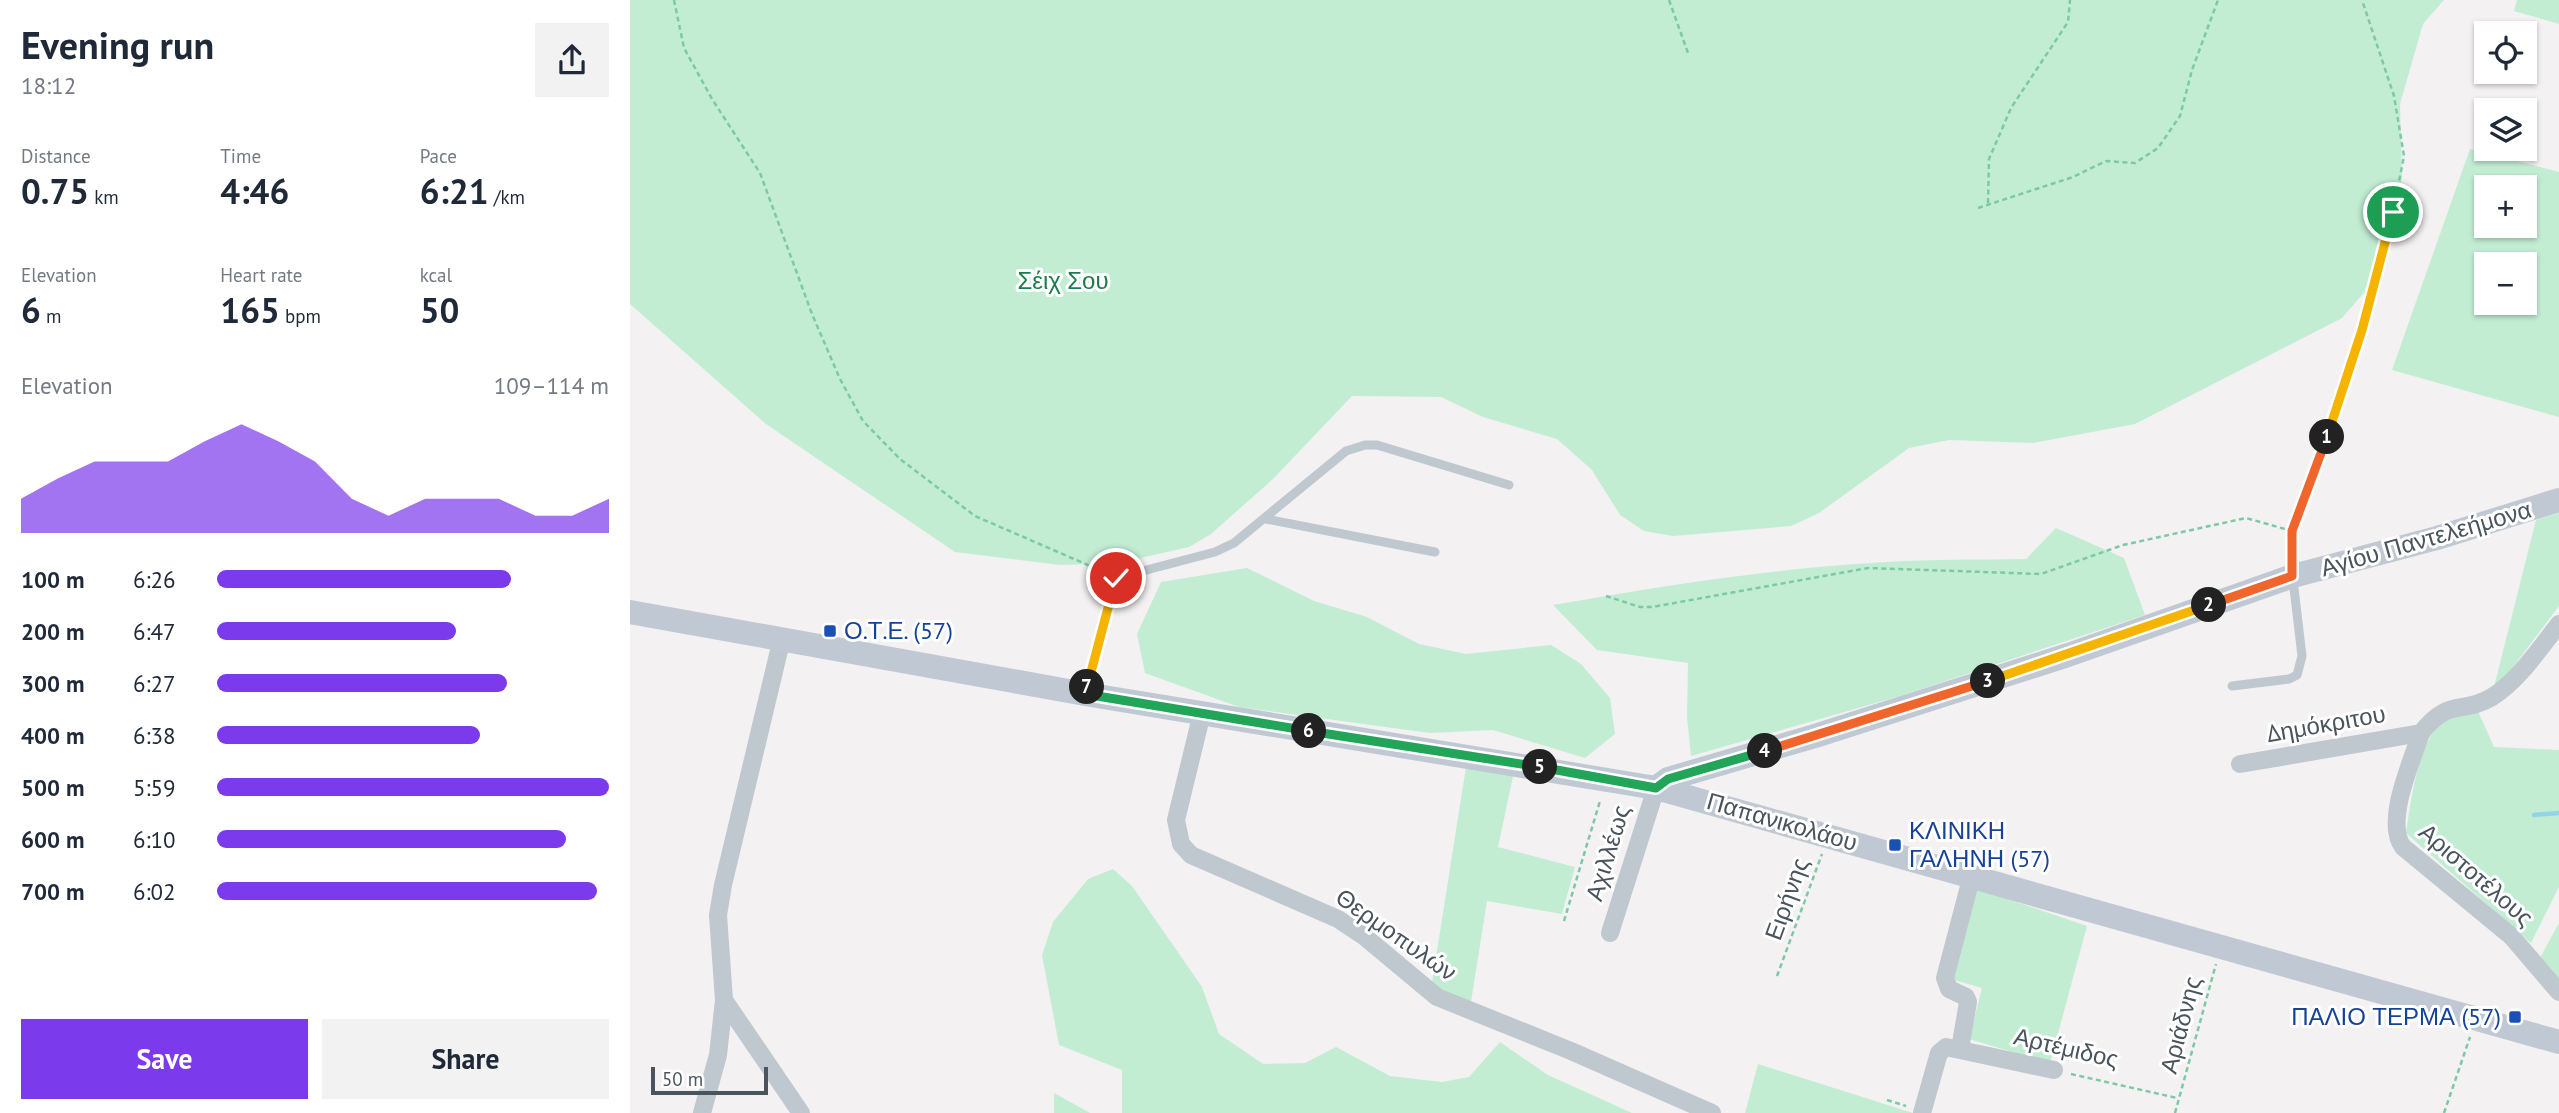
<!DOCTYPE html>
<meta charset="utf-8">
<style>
body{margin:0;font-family:"PT Sans",sans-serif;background:#f2f2f3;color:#1f2937;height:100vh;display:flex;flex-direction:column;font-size:26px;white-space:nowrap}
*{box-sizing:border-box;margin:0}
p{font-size:23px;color:#747a83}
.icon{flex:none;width:38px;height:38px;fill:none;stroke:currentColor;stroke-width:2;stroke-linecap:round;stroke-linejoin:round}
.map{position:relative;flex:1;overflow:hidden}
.sheet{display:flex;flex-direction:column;background:#fff;width:630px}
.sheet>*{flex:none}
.tools{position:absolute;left:1844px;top:21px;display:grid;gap:14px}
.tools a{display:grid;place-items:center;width:63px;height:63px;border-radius:0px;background:#fff;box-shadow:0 2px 5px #0004;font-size:35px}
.scale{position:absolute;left:21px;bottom:18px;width:117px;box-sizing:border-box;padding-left:7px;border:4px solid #49545d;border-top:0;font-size:19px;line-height:24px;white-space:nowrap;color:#49545d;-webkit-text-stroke:5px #fff;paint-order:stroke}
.pin{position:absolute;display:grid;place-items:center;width:60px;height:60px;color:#fff;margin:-30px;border:4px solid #fff;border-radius:50%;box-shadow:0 2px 7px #0007}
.km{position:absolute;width:35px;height:35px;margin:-18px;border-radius:50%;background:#222;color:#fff;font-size:19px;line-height:35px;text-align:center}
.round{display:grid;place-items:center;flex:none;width:74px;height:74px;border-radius:0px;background:#f2f2f3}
.summary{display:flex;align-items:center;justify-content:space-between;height:119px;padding:0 21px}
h1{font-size:38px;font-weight:800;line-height:52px}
.stats{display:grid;grid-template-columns:repeat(3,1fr);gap:10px;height:119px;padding:7px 21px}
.stats div{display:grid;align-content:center}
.stats b{font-size:35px;font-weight:800}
.stats small{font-size:19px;font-weight:400}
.stats p{font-size:19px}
.chart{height:196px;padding:14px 21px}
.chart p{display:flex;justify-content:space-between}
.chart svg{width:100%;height:126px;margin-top:7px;fill:#7c3aed;opacity:.7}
.cta{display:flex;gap:14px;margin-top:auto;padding:14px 21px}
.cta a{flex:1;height:80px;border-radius:0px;background:#7c3aed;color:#fff;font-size:28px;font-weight:800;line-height:80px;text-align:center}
.cta a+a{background:#f2f2f3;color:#1f2937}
ul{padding:0 21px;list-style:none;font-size:23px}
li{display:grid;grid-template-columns:112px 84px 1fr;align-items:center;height:52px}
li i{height:18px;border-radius:9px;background:#7c3aed}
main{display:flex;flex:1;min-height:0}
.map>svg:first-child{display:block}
</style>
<main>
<section class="sheet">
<div class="summary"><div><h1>Evening run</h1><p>18:12</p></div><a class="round"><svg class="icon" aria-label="share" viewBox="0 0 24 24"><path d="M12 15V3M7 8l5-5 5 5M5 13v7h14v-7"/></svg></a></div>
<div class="stats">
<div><p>Distance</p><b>0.75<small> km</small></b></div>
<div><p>Time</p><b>4:46</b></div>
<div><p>Pace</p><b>6:21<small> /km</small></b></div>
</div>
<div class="stats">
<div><p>Elevation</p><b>6<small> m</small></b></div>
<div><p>Heart rate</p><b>165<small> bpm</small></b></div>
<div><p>kcal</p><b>50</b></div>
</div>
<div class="chart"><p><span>Elevation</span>109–114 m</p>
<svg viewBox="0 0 160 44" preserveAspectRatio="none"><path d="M0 44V32L10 25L20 19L30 19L40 19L50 12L60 6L70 12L80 19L90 32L100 38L110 32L120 32L130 32L140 38L150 38L160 32V44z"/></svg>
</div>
<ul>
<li><b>100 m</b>6:26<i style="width:75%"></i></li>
<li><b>200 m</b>6:47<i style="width:61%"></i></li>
<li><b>300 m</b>6:27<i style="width:74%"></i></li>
<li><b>400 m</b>6:38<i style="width:67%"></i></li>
<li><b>500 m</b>5:59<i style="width:100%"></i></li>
<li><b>600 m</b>6:10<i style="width:89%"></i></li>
<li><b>700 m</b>6:02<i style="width:97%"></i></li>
</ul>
<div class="cta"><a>Save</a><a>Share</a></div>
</section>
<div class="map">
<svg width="1929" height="1113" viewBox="0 0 1929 1113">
<rect width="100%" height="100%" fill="#f3f1f1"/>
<!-- green -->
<g fill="#c2edd3" fill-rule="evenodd">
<polygon points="0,0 1814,0 1793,24 1770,104 1772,177 1760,243 1737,289 1712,318 1505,424 1403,443 1319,440 1279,448 1189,513 1161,526 1043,536 1014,531 990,515 962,470 927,439 853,417 811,397 722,396 643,479 581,534 559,547 488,563 430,565 325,552 136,424 0,304"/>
<polygon points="1887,0 1929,0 1929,24 1884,11"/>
<path d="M1840,149L1929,172V417L1762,370ZM1857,187H1895V226H1857ZM1857,264H1895V303H1857Z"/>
<polygon points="1929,513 1929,606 1862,695 1906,520"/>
<path d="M1426,528L1494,558L1515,615L1270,696L1061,756L1057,717L1058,663L967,650L923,605C1033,586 1145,568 1257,562C1303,559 1350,560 1396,559Z"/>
<polygon points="617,568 684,601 737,617 789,644 836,654 921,645 951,664 980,698 985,734 955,758 863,730 800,733 609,707 515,673 507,634 531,582"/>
<path d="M1848,711L1864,747L1929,750V887L1901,943L1776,833C1781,803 1788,730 1821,717C1829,714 1839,713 1848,711Z"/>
<polygon points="836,767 883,776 868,847 945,867 932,914 857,901 840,1008 801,989"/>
<polygon points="483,869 502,886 572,987 589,1034 633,1064 675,1063 706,1047 760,1076 812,1082 839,1077 870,1042 918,1075 1002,1113 492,1113 492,1070 429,1045 412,955 423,922 458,879"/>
<polygon points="1345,888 1457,926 1420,1063 1339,1039 1352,988 1321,979"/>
<polygon points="1929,923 1929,983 1910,958"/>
<polygon points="1128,1064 1283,1113 1115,1113"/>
<polygon points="424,1093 460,1113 424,1113"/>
</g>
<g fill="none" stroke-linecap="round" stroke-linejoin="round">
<!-- stream -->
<polyline stroke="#92d5e8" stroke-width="4.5" points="1904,815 1929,813"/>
<!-- path -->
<g stroke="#7ccaa4" stroke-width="2.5" stroke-dasharray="5 3.5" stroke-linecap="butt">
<polyline points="44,0 54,48 82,99 130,173 182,314 210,379 233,421 270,459 345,516 474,572"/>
<polyline points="1039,0 1058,53"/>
<polyline points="1358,203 1359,159 1381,108 1438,22 1440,0"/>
<polyline points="1348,208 1443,177 1476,161 1505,163 1528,148 1550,116 1562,70 1588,0"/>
<polyline points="1663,555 1662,531 1732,330 1763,212 1774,156 1764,96 1732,0"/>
<polyline points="976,596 1010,607 1022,607 1238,568 1411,574 1493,545 1616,518 1662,531"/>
<polyline points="934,921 970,801"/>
<polyline points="1147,976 1192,854"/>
<polyline points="1441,1074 1547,1098"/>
<polyline points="1257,1100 1276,1106"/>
<polyline points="1545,1113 1586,964"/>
<polyline points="1814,1113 1840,1037"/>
</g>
<!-- lane -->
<g stroke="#bfc8ce" stroke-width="9">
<polyline points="636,519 805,552"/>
<polyline points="1602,686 1659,679 1667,675 1672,656 1663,580"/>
<polyline points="455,693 486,578 585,552 604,543 716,451 735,445 747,445 879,485"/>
</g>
<!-- street -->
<g stroke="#bfc8ce" stroke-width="18">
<path d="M1929,624C1910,648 1888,681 1862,697C1832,715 1819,697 1791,733C1782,761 1754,822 1773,847L1881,936L1929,992"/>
<polyline points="572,713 546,820 551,844 561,855 708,919 735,937 807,997 941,1051 1082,1113"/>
<polyline points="1610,764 1791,733"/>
<polyline points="980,933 1026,788"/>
<polyline points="94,1000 171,1113"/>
<polyline points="1330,1049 1338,1002 1336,997 1319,989 1315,978 1342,875"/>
<polyline points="72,1113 88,1055 94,1000 88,915 93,885 152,638"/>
<polyline points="1292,1113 1309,1053 1316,1047 1424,1070"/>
</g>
<!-- secondary -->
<g stroke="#c0c9d3" stroke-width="24">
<polyline points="0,612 455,694 1026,788 1929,1042"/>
<polyline points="1026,788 1038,779 1185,736 1438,655 1663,576 1807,538 1929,500"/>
</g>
</g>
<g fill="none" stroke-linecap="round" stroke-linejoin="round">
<defs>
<polyline id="split-1" points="1697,437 1732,330 1763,212"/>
<polyline id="split-2" points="1579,605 1662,576 1662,531 1697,437"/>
<polyline id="split-3" points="1358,681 1579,605"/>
<polyline id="split-4" points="1135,751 1358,681"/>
<polyline id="split-5" points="910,767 1026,788 1038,779 1135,751"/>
<polyline id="split-6" points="679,731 910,767"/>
<polyline id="split-7" points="457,687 455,694 679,731"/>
<polyline id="split-8" points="457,687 486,578"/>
</defs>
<!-- split-1 casing -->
<use href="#split-1" stroke="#fff" stroke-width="14"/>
<!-- split-2 casing -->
<use href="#split-2" stroke="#fff" stroke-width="14"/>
<!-- split-3 casing -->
<use href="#split-3" stroke="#fff" stroke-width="14"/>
<!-- split-4 casing -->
<use href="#split-4" stroke="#fff" stroke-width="14"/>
<!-- split-5 casing -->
<use href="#split-5" stroke="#fff" stroke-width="14"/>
<!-- split-6 casing -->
<use href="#split-6" stroke="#fff" stroke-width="14"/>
<!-- split-7 casing -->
<use href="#split-7" stroke="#fff" stroke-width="14"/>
<!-- split-8 casing -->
<use href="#split-8" stroke="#fff" stroke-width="14"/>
<!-- split-1 -->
<use href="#split-1" stroke="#f5b400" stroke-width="9"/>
<!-- split-2 -->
<use href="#split-2" stroke="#f0652b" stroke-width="9"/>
<!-- split-3 -->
<use href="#split-3" stroke="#f5b400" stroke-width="9"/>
<!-- split-4 -->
<use href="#split-4" stroke="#f0652b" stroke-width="9"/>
<!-- split-5 -->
<use href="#split-5" stroke="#22a559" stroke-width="9"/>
<!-- split-6 -->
<use href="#split-6" stroke="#22a559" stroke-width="9"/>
<!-- split-7 -->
<use href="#split-7" stroke="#22a559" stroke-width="9"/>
<!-- split-8 -->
<use href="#split-8" stroke="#f5b400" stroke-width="9"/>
</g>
<!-- markers -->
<g fill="#1a4fb4" stroke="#fff" stroke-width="2.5">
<rect x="193" y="624" width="14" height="14" rx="3.5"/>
<rect x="1258" y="838" width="14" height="14" rx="3.5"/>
<rect x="1878" y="1010" width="14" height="14" rx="3.5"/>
</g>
<g text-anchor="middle" stroke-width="6" stroke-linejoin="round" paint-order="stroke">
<!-- park labels -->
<g font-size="24" fill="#1d7c4d" stroke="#fff">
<text x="433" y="289">Σέιχ Σου</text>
</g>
<!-- street labels -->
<g font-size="24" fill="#49545d" stroke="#fff">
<text transform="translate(1796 539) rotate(-16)" y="8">Αγίου Παντελεήμονα</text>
<text transform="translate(1696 724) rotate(-10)" y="8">Δημόκριτου</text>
<text transform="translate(1152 822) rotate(16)" y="8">Παπανικολάου</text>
<text transform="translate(978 853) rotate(-73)" y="8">Αχιλλέως</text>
<text transform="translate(1846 875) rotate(41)" y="8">Αριστοτέλους</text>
<text transform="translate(1157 899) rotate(-70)" y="8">Ειρήνης</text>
<text transform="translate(766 935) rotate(35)" y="8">Θερμοπυλών</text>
<text transform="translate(1551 1025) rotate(-75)" y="8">Αριάδνης</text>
<text transform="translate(1436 1048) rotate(13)" y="8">Αρτέμιδος</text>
</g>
<!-- transit labels -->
<g font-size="24" fill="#164399" stroke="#fff" text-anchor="start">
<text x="214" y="639">Ο.Τ.Ε. (57)</text>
<text x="1279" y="839">ΚΛΙΝΙΚΗ<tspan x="1279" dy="28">ΓΑΛΗΝΗ (57)</tspan></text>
<text x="1871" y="1025" text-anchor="end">ΠΑΛΙΟ ΤΕΡΜΑ (57)</text>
</g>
</g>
</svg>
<div class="tools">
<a><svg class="icon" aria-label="locate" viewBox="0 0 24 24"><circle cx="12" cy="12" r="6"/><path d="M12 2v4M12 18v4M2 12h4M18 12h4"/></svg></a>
<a><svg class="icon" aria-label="layers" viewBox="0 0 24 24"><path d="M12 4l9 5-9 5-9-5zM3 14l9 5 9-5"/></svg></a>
<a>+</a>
<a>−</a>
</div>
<div class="scale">50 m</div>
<div class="pin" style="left:1763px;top:212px;background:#1e9e55"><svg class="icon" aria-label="arrive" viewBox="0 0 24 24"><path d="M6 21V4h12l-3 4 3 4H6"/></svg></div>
<div class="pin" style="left:486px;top:578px;background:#d93025"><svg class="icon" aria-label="check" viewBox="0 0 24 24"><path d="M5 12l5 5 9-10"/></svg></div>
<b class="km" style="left:1697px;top:437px">1</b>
<b class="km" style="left:1579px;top:605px">2</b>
<b class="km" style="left:1358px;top:681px">3</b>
<b class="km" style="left:1135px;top:751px">4</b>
<b class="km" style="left:910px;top:767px">5</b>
<b class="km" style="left:679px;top:731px">6</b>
<b class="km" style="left:457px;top:687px">7</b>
</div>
</main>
